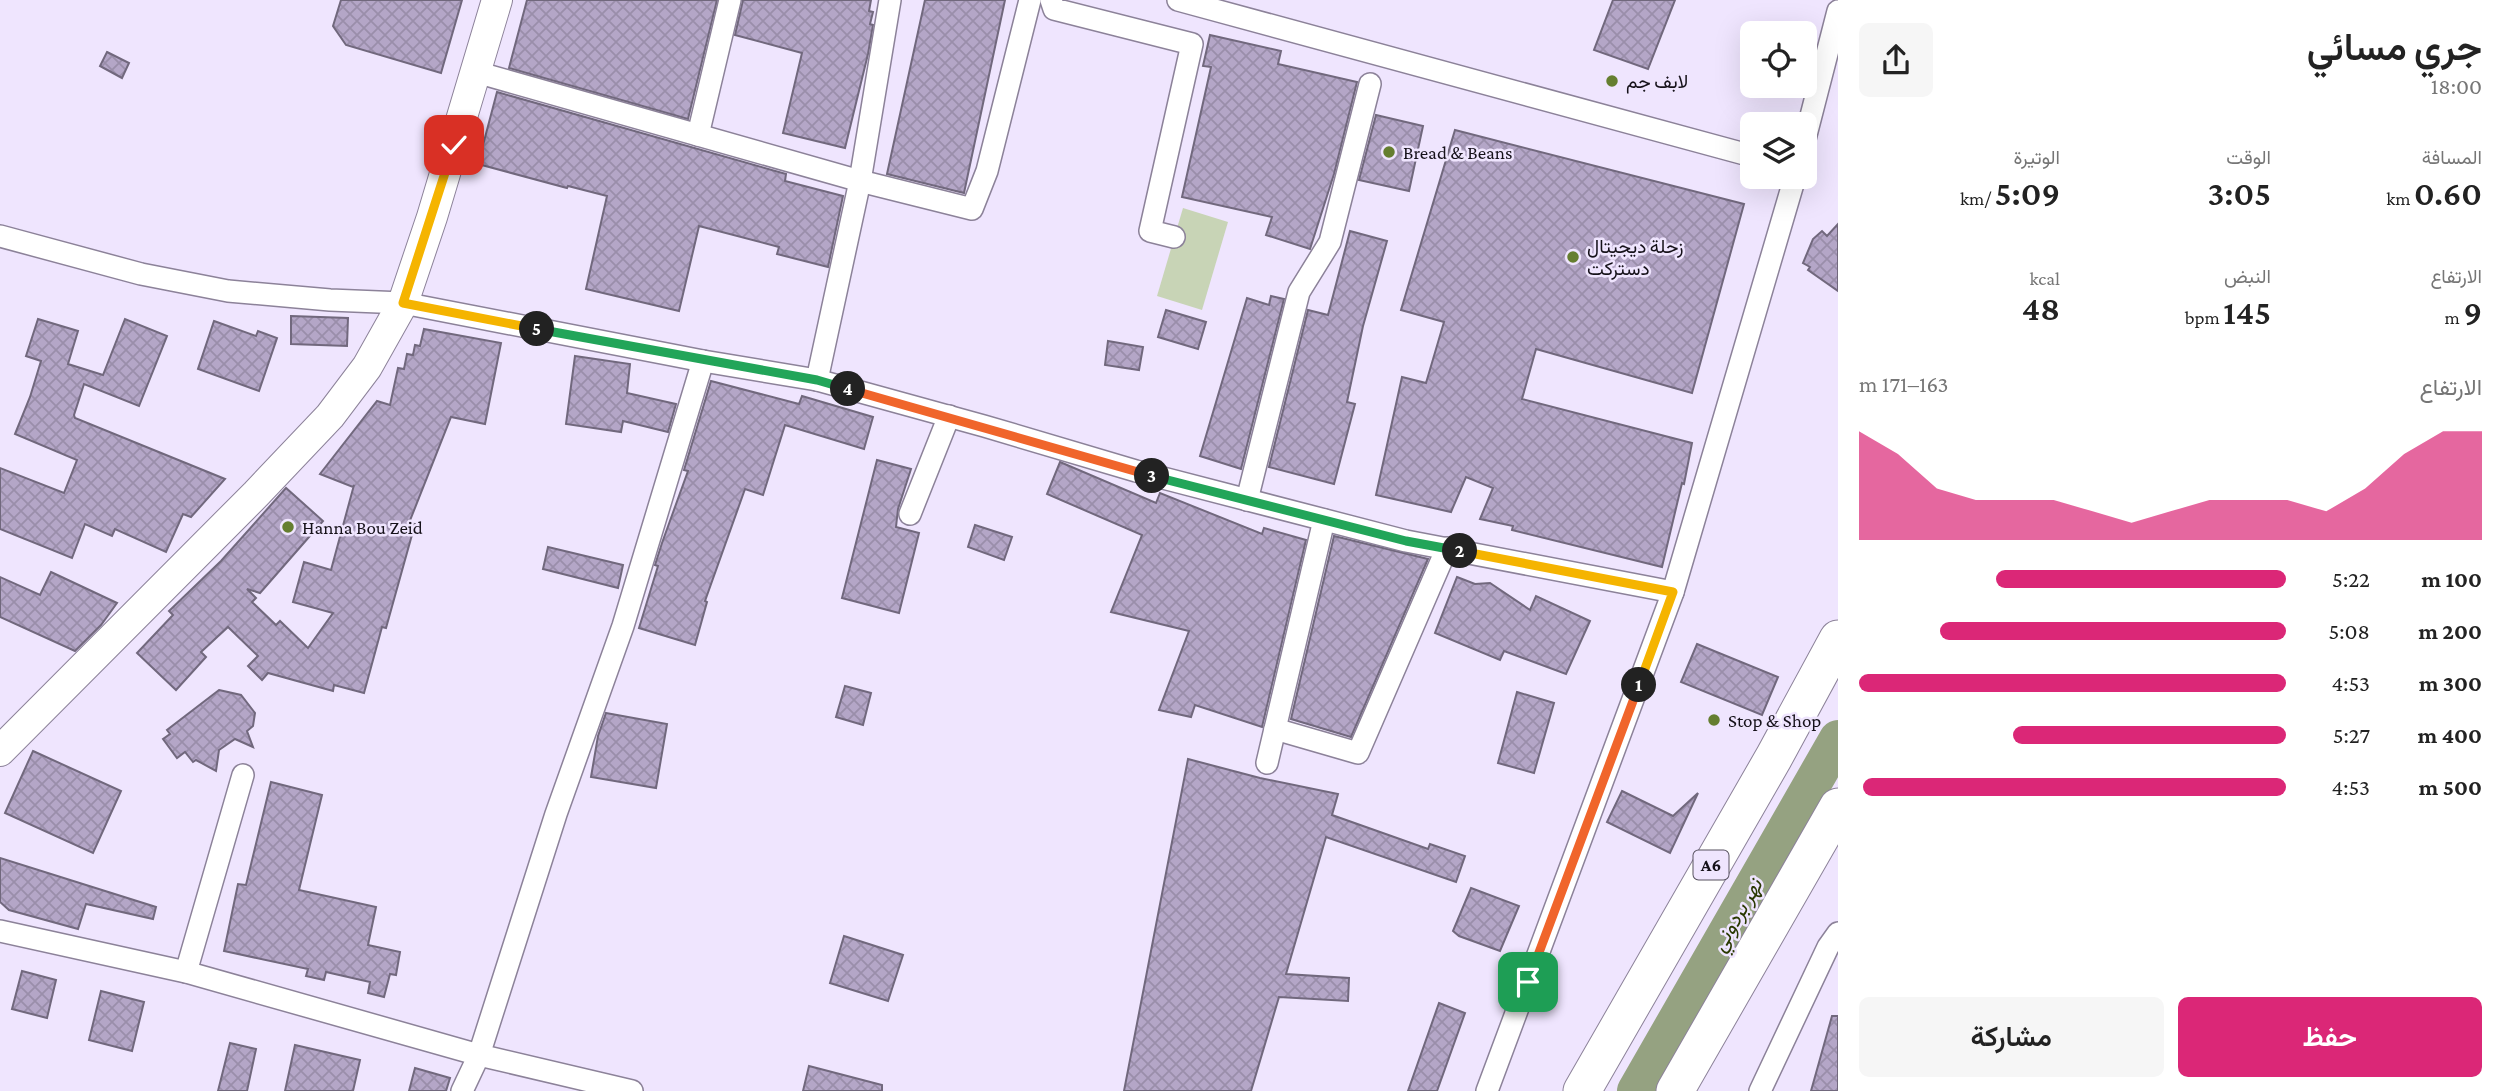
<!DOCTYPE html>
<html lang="ar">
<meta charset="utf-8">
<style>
body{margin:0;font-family:"Crimson Pro",Vazirmatn,serif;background:#f6f6f6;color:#222;direction:rtl;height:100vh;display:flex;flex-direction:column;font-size:26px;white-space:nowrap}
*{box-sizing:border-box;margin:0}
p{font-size:23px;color:#767676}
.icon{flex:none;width:38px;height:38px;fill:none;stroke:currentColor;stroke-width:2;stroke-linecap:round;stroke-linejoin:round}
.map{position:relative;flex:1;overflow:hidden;direction:ltr}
.details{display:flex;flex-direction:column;background:#fff;width:665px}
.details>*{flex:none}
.tools{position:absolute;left:1740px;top:21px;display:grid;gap:14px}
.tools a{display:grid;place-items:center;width:77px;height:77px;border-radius:10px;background:#fff;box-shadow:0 7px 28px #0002;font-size:35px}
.pin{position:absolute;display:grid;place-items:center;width:60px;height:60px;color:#fff;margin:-30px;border-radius:14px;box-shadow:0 4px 10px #0006}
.km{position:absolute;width:35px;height:35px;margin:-18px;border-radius:50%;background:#222;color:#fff;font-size:19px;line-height:35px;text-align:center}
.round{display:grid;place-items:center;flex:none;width:74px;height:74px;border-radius:10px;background:#f6f6f6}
.summary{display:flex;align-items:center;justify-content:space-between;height:119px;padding:0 21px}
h1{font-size:38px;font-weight:600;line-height:52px}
.metrics{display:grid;grid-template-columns:repeat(3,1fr);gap:10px;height:119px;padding:7px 21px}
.metrics div{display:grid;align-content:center}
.metrics b{font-size:35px;font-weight:600}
.metrics small{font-size:19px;font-weight:400}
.metrics p{font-size:19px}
.chart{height:196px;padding:14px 21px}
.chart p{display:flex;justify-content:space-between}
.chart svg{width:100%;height:126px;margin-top:7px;fill:#db2777;opacity:.7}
.primary-button{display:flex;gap:14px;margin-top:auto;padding:14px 21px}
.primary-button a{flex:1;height:80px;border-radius:10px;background:#db2777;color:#fff;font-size:28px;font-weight:600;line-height:80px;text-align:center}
.primary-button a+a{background:#f6f6f6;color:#222}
ul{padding:0 21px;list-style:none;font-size:23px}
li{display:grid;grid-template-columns:112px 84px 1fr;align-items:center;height:52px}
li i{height:18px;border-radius:9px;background:#db2777}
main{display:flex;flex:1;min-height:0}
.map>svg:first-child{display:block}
</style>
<main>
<section class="details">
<div class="summary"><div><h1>جري مسائي</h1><p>18:00</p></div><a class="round"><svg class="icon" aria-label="share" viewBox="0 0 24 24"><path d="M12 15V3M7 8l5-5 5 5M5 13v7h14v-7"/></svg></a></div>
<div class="metrics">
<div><p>المسافة</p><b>0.60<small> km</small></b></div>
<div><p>الوقت</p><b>3:05</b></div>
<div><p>الوتيرة</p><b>5:09<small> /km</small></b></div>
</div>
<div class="metrics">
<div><p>الارتفاع</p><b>9<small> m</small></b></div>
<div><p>النبض</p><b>145<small> bpm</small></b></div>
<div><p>kcal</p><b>48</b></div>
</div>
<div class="chart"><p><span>الارتفاع</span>163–171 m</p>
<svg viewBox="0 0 160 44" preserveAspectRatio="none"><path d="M0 44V6L10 14L20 26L30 30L40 30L50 30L60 34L70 38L80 34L90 30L100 30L110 30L120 34L130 26L140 14L150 6L160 6V44z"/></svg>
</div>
<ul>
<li><b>100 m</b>5:22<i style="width:68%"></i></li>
<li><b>200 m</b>5:08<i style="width:81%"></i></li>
<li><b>300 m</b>4:53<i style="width:100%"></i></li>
<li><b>400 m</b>5:27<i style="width:64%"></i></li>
<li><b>500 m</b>4:53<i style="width:99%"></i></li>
</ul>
<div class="primary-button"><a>حفظ</a><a>مشاركة</a></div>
</section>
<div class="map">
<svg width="1838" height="1091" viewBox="0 0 1838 1091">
<defs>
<pattern id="building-cross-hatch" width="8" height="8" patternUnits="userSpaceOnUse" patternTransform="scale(1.75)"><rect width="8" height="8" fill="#b4a6c7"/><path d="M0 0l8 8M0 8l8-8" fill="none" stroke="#9a8eaa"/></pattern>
</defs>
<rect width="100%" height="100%" fill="#efe5fe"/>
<!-- green -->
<polygon fill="#c8d4b6" points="1183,208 1228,222 1202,310 1157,296"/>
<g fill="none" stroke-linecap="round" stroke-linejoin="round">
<!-- river -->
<polyline stroke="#95a281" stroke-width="38" points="1636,1091 1838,739"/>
</g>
<!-- building -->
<g fill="url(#building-cross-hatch)" stroke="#71687d" stroke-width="2">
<polygon points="341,0 462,0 441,73 346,45 333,26"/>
<polygon points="527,0 717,0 688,119 509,68"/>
<polygon points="743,0 871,0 869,11 873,12 870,24 873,25 868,54 845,148 783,133 802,53 735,35"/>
<polygon points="925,0 1005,0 964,193 887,174"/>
<polygon points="1613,0 1675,0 1648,69 1594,50"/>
<polygon points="1210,35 1281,51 1278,64 1357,82 1334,174 1310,249 1266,235 1272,217 1182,197 1211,67 1203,66"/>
<polygon points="107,52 129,63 122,78 100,66"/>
<polygon points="497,92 786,174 785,181 843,196 828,267 777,254 779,247 699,226 679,311 586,289 607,196 568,186 567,188 478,164"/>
<polygon points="1376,115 1423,126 1409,191 1359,180"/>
<polygon points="1455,130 1744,204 1692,393 1536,349 1522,399 1692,443 1684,484 1682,483 1662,567 1512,530 1513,526 1480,519 1493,488 1466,477 1451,512 1376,495 1402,377 1426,383 1444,322 1401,310"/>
<polygon points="1838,224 1838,291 1808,270 1810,267 1803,263 1813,239 1822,231 1827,236"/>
<polygon points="1350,231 1387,241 1363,326 1347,402 1355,404 1334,484 1269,467 1308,310 1328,315"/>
<polygon points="1271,296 1284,299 1241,469 1200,456 1247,298 1269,305"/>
<polygon points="1166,310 1206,322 1198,349 1158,337"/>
<polygon points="291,316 348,318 347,346 291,344"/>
<polygon points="38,319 78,331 68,364 103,375 125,319 167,336 139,406 84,384 74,415 75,418 225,479 191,517 183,514 166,552 115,529 112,536 85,524 72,558 0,529 0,468 64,493 77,460 15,434 30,397 41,361 26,356"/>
<polygon points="214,321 256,336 258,331 277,338 259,391 198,369"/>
<polygon points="424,329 501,343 485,424 451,417 409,523 415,524 386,628 382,627 364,693 334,685 333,691 268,673 262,680 248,666 258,656 228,627 201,652 206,657 176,690 137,653 173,615 169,611 221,561 286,488 323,521 260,593 247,589 256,598 252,602 276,625 280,621 308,648 333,613 293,602 304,562 331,570 354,485 353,487 320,474 377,401 390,405 398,368 404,369 407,354 413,355 415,345 420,346"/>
<polygon points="1108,341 1143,347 1139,370 1105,365"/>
<polygon points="575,356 630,364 627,393 676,404 668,432 623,421 621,432 566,424"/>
<polygon points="711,381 799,404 802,396 873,417 864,449 785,425 763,495 745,489 705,601 707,602 695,645 639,628 658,566 655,565 662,543 688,471 684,470"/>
<polygon points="877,460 911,469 898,509 896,527 919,533 899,613 842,598"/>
<polygon points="1060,462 1156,503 1160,493 1262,534 1264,528 1306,540 1262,727 1195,705 1191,717 1159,710 1189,631 1111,612 1142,535 1047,494"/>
<polygon points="975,525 1012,537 1004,560 968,547"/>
<polygon points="1334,536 1428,559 1351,737 1291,719"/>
<polygon points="548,547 623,565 618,588 543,569"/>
<polygon points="51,572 117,603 101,625 75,651 0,617 0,577 40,595"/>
<polygon points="1457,577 1475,584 1490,583 1530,610 1536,596 1590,621 1566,674 1504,651 1500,660 1435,633"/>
<polygon points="1697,644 1778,677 1762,715 1681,682"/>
<polygon points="845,686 871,693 863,725 836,717"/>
<polygon points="219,690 241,695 255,713 253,726 247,731 253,747 235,739 219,750 216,771 196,760 193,762 185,752 177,758 163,739 170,734 167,730"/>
<polygon points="1517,692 1554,703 1534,773 1498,763"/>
<polygon points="606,713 667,724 656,788 591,777 598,736"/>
<polygon points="33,751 121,791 93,853 5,813"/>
<polygon points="1188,759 1260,778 1338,794 1332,815 1428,849 1430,844 1465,856 1456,882 1326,837 1286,974 1349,978 1348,1001 1279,997 1251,1091 1124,1091"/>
<polygon points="271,782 322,795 299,890 376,907 368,945 400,952 396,975 390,974 384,997 368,993 370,982 326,972 324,980 306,976 308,969 224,951 238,884 246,885"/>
<polygon points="1622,791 1673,816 1698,793 1670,853 1607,822"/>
<polygon points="0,858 156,907 153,919 86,904 78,929 9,910 0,902"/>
<polygon points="1471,888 1519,906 1500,951 1459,936 1453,931"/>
<polygon points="844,936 903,955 888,1001 830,983"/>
<polygon points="22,971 56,980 47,1018 12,1009"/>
<polygon points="101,991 144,1002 132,1051 89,1040"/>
<polygon points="1439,1003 1465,1013 1437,1091 1408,1091"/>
<polygon points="1832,1016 1838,1016 1838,1091 1811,1091"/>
<polygon points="230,1043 256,1049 247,1091 218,1091"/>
<polygon points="295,1045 360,1060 353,1091 285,1091"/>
<polygon points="809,1066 882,1085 882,1091 803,1091"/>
<polygon points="415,1068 450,1078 446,1091 409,1091"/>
</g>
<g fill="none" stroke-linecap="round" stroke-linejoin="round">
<defs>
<g id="street">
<polyline points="1051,0 1054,9 1192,44 1150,231 1174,237"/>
<polyline points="1178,0 1752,156"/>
<polyline points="476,72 860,181 972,209 987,171 1030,0"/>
<polyline points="698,135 730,0"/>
<polyline points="1804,143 1838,11"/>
<polyline points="0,236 141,274 228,291 330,300 403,303 703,361 817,380 984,426 1136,471 1406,541 1673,592"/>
<polyline points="817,380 860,181 890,0"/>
<polyline points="1247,500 1299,292 1330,242 1370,84"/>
<polyline points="910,514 949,416"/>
<polyline points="1275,729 1358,753 1447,548"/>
<polyline points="1267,763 1324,520"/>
<polyline points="0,931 186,972 479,1055 632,1091"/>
<polyline points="186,972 243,775"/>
<polyline points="462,1091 479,1055 556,814 623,626 703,361"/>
<polyline points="1487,1091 1673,592 1795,177"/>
<polyline points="1760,1091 1828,947 1838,933"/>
</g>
<polyline id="secondary" points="0,751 256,494 330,416 367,367 403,303 432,217 497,0"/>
<g id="highway">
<polyline points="1582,1091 1774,757 1838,639"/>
<polyline points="1675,1091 1838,807"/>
</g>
</defs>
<!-- street casing -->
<use href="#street" stroke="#8c8299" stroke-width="24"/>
<!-- secondary casing -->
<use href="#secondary" stroke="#8c8299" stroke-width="32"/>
<!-- highway casing -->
<use href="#highway" stroke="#8c8299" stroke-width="39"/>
<!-- street -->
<use href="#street" stroke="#fff" stroke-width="21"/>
<!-- secondary -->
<use href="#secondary" stroke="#fff" stroke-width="30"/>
<!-- highway -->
<use href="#highway" stroke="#fff" stroke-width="37"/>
</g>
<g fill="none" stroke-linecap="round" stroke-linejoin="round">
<defs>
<polyline id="split-1" points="1528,982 1639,685"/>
<polyline id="split-2" points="1460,551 1673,592 1639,685"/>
<polyline id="split-3" points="1152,476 1406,541 1460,551"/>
<polyline id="split-4" points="848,389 1152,476"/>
<polyline id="split-5" points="537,329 817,380 848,389"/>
<polyline id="split-6" points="454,145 403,303 537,329"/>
</defs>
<!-- split-1 casing -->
<use href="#split-1" stroke="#fff" stroke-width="14"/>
<!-- split-2 casing -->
<use href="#split-2" stroke="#fff" stroke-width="14"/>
<!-- split-3 casing -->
<use href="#split-3" stroke="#fff" stroke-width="14"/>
<!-- split-4 casing -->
<use href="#split-4" stroke="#fff" stroke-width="14"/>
<!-- split-5 casing -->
<use href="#split-5" stroke="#fff" stroke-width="14"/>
<!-- split-6 casing -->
<use href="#split-6" stroke="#fff" stroke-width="14"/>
<!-- split-1 -->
<use href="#split-1" stroke="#f0652b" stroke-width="9"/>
<!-- split-2 -->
<use href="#split-2" stroke="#f5b400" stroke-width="9"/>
<!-- split-3 -->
<use href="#split-3" stroke="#22a559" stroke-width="9"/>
<!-- split-4 -->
<use href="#split-4" stroke="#f0652b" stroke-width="9"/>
<!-- split-5 -->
<use href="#split-5" stroke="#22a559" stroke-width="9"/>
<!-- split-6 -->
<use href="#split-6" stroke="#f5b400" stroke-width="9"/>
</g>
<!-- markers -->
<g fill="#657e30" stroke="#efe5fe" stroke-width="2.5">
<circle cx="1612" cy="81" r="7"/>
<circle cx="1389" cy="152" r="7"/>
<circle cx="1573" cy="257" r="7"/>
<circle cx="288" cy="527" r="7"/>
<circle cx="1714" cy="720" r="7"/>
</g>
<g text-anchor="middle" stroke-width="5" stroke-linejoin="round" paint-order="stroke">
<!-- shield labels -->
<rect fill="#efe5fe" stroke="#56515e" stroke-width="2" x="1693.5" y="850.5" width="35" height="29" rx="5"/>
<g font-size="18" font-weight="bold" fill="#151119">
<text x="1711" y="871">A6</text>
</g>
<!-- poi labels -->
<g font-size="19" fill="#151119" stroke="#efe5fe" text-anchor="start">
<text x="1626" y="88">لابف جم</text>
<text x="1403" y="159">Bread &amp; Beans</text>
<text x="1587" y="253">زحلة ديجيتال<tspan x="1587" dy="22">دستركت</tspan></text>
<text x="302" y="534">Hanna Bou Zeid</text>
<text x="1728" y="727">Stop &amp; Shop</text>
</g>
<!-- water labels -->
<g font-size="21" font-style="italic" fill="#293801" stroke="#efe5fe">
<text transform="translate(1737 915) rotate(-60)" y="7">نهر بردوني</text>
</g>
</g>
</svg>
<div class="tools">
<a><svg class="icon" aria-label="locate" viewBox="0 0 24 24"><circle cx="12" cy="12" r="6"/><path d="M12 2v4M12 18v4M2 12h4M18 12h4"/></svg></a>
<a><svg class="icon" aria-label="layers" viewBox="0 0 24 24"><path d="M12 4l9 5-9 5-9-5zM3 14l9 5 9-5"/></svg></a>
</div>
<div class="pin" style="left:1528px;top:982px;background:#1e9e55"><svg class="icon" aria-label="arrive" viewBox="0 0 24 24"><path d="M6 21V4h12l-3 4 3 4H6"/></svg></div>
<div class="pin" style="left:454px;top:145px;background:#d93025"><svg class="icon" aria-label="check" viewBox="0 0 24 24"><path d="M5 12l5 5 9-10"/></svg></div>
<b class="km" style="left:1639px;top:685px">1</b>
<b class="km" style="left:1460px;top:551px">2</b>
<b class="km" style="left:1152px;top:476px">3</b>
<b class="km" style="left:848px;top:389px">4</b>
<b class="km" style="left:537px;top:329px">5</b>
</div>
</main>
